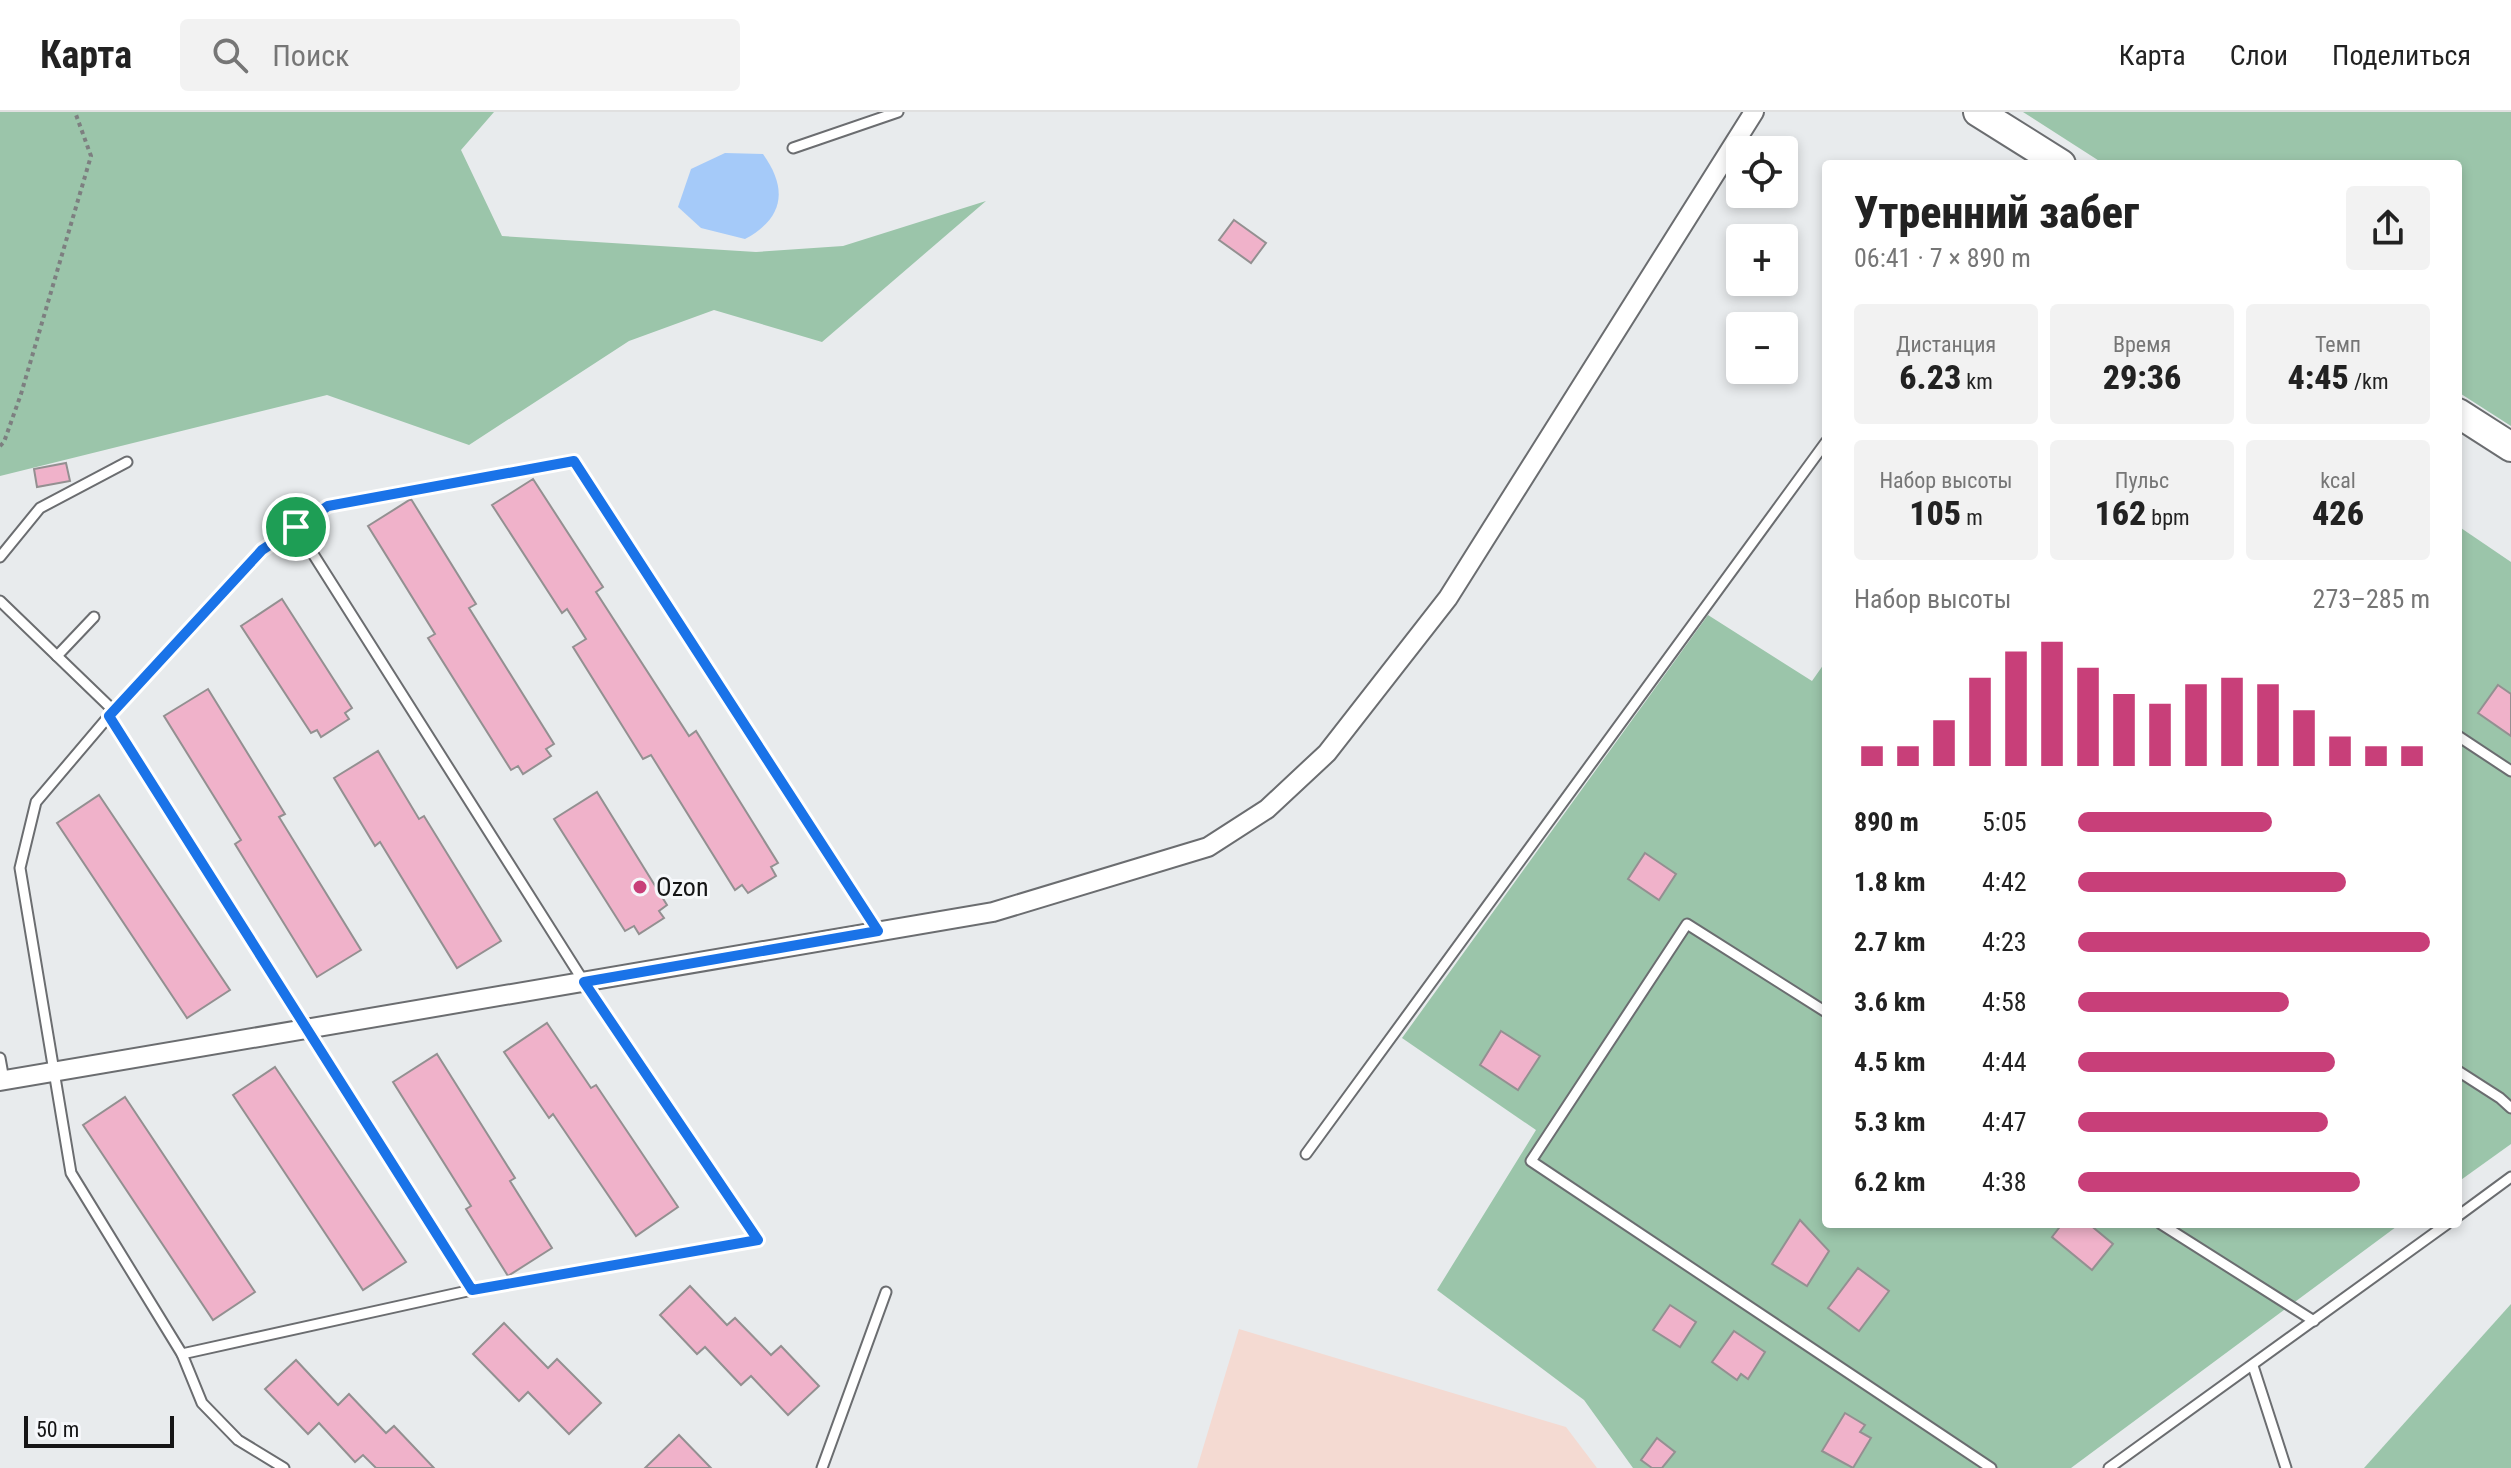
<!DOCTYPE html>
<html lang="ru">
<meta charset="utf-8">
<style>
body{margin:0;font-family:"Roboto Condensed",sans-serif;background:#f2f2f2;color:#222;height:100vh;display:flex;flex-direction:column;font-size:30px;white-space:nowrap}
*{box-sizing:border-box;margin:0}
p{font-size:26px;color:#767676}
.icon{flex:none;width:44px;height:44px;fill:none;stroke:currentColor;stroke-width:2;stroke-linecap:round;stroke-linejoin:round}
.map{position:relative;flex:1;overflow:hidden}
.panel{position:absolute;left:1822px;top:48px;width:640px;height:1068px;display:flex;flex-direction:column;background:#fff;border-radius:8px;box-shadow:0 4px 12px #0003}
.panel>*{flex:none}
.controls{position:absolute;left:1726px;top:24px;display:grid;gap:16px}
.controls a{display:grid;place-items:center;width:72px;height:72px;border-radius:8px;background:#fff;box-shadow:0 4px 12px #0003;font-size:40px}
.scale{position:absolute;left:24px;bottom:20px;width:150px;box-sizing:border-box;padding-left:8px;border:4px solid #151516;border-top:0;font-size:22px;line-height:28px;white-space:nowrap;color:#151516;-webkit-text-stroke:6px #f6f8fb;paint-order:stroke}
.pin{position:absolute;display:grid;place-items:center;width:68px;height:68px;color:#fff;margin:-34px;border:4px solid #fff;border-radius:50%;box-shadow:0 2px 8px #0007}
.round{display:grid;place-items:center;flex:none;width:84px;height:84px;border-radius:8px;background:#f2f2f2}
.overview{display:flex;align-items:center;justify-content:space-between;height:136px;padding:0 32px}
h1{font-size:44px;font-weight:800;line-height:60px}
.figures{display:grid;grid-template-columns:repeat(3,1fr);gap:12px;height:136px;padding:8px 32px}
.figures div{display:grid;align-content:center;border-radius:8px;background:#f2f2f2;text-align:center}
.figures b{font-size:34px;font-weight:800}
.figures small{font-size:22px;font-weight:400}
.figures p{font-size:22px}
.chart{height:224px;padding:16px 32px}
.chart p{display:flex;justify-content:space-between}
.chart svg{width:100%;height:144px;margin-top:8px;stroke:#c83f79;stroke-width:6}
ul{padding:0 32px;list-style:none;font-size:26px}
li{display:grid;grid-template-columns:128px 96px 1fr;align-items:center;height:60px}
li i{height:20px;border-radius:10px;background:#c83f79}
header{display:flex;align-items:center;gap:48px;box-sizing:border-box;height:112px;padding:0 40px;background:#fff;border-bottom:2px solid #e0e0e0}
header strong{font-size:38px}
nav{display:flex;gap:44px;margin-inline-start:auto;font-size:28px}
.search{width:560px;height:72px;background:#f2f2f2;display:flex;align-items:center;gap:20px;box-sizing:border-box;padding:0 28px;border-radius:8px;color:#767676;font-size:30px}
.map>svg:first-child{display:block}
</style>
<header>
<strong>Карта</strong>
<div class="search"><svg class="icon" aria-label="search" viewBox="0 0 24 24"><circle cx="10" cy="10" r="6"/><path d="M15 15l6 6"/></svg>Поиск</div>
<nav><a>Карта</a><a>Слои</a><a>Поделиться</a></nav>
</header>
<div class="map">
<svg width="2511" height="1356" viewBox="0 0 2511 1356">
<rect width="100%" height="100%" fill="#e8ebed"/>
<!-- industrial -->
<polygon fill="#f4dad2" points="1239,1217 1566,1315 1597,1356 1197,1356"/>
<!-- green -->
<g fill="#9bc5aa">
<polygon points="0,0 494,0 461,38 502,124 756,140 843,134 986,89 822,230 714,198 629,229 469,333 327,283 0,364"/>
<polygon points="2023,0 2511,0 2511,314 2458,280 2458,52 2104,52"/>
<polygon points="2458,414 2511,450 2511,1032 2458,1070"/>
<polygon points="1708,503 1812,569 1826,549 1826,1112 2400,1112 2071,1356 1633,1356 1584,1288 1437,1178 1536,1018 1402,926"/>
<polygon points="2511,1192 2511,1356 2364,1356"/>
</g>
<!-- water -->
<path fill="#a5caf9" d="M725,41L763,42C788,77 784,106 745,127L701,116L678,95L691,57Z"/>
<!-- building -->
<g fill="#f0b2ca" stroke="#939091" stroke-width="2">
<polygon points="1234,108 1266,131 1251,151 1219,128"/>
<polygon points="66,351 70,369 37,375 34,357"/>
<polygon points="533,367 603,475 596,480 689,624 696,619 778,751 771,755 776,764 748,781 742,773 735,778 651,643 643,647 573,535 586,527 567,497 562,501 492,393"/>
<polygon points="411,387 476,492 469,496 554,632 546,637 551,644 523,662 518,654 511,658 428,526 435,522 368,414"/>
<polygon points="282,487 352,596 345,601 349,607 321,625 317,618 311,621 241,514"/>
<polygon points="2498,573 2511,582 2511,624 2478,601"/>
<polygon points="208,577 285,702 279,705 361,838 317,865 235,732 241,728 164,604"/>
<polygon points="378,639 419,707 424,704 501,829 457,856 380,730 375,734 334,666"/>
<polygon points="597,680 667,793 659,799 664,806 639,822 634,814 625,819 554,707"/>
<polygon points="99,683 230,878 187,906 57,711"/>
<polygon points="1645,741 1676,762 1659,788 1628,767"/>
<polygon points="547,911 591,976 596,973 678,1095 636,1124 553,1002 549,1006 504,940"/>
<polygon points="1501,919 1540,944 1518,978 1480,953"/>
<polygon points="437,942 515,1066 510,1069 552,1136 508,1164 466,1097 471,1094 393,970"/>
<polygon points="275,955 406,1150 363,1178 233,983"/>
<polygon points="125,985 255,1180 213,1208 83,1013"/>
<polygon points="1800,1108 1829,1139 1807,1174 1772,1152"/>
<polygon points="2062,1112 2089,1112 2113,1132 2092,1158 2052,1125"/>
<polygon points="1858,1156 1889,1179 1859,1219 1828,1196"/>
<polygon points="690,1174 727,1213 735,1206 771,1243 781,1234 819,1274 788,1303 751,1264 741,1273 705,1235 697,1242 660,1203"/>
<polygon points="1670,1193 1696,1210 1680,1235 1653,1218"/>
<polygon points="504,1211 548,1256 557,1247 601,1291 569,1322 528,1280 519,1289 473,1242"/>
<polygon points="1734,1219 1765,1240 1748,1267 1741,1262 1737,1268 1712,1250"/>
<polygon points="296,1248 338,1293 349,1282 386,1321 394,1314 434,1356 376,1356 363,1343 355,1350 319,1311 308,1322 265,1277"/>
<polygon points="1845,1301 1865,1313 1860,1320 1871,1326 1853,1356 1822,1339"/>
<polygon points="679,1323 711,1356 645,1356"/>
<polygon points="1657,1326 1675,1340 1662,1356 1652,1356 1641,1348"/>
</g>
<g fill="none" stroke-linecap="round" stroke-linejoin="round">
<defs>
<g id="lane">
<polyline points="793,36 898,0"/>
<polyline points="296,415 584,870 758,1128 472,1178 182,1242 71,1061 20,756 36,690 109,604 262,438 328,394 574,349 878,819"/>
<polyline points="0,445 40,396 127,350"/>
<polyline points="0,489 114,599"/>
<polyline points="57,544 94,505"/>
<polyline points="109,604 472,1178"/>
<polyline points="2458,624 2511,659"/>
<polyline points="1826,900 1687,812 1531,1049 1991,1356"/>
<polyline points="0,946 4,968"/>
<polyline points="2458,959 2500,986 2511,996"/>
<polyline points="1306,1042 1826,330"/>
<polyline points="2458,1104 2511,1065"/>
<polyline points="2161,1112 2314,1209"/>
<polyline points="182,1242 202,1291 238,1328 284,1356"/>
<polyline points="2253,1254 2286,1356"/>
<polyline points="822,1356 886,1180"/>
<polyline points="2109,1356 2447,1112"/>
</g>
<polyline id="street" points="0,969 993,800 1208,735 1267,697 1327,641 1448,486 1754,0"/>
<g id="primary">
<polyline points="1978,0 2061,52"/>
<polyline points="2458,301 2511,335"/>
</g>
</defs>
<!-- lane casing -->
<use href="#lane" stroke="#6b6d70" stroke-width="13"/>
<!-- street casing -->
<use href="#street" stroke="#6b6d70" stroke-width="22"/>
<!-- primary casing -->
<use href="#primary" stroke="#6b6d70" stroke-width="32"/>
<!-- path -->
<polyline stroke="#7d7f80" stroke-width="4" stroke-dasharray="4 4" stroke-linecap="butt" points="0,334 4,330 21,282 91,44 75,0"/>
<!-- lane -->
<use href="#lane" stroke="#fff" stroke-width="9"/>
<!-- street -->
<use href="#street" stroke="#fff" stroke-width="18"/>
<!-- primary -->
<use href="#primary" stroke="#fff" stroke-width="28"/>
</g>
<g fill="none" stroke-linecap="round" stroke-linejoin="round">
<defs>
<polygon id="route" points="574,349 878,819 584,870 758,1128 472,1178 109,604 262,438 328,394"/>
</defs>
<!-- route casing -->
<use href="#route" stroke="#fff" stroke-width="16"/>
<!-- route -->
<use href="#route" stroke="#1a73e8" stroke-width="10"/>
</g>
<!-- markers -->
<circle fill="#c83f79" stroke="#f6f8fb" stroke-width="3" cx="640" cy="775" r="8"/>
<g text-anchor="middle" stroke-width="6" stroke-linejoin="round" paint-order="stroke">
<!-- poi labels -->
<g font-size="26" fill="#151516" stroke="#f6f8fb" text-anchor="start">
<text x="656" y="784">Ozon</text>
</g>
</g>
</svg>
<div class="controls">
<a><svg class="icon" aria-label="locate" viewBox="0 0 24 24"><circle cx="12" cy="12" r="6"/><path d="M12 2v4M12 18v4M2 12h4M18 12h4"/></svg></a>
<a>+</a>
<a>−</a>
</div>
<div class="scale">50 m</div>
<div class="pin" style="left:296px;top:415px;background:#1e9e55"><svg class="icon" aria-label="arrive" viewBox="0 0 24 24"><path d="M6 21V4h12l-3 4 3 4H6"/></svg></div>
<section class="panel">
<div class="overview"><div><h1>Утренний забег</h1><p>06:41 · 7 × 890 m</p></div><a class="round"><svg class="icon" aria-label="share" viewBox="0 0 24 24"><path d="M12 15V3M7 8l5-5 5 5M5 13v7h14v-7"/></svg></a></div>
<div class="figures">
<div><p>Дистанция</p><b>6.23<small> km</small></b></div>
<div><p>Время</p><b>29:36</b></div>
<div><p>Темп</p><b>4:45<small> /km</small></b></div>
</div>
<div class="figures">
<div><p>Набор высоты</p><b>105<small> m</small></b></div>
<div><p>Пульс</p><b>162<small> bpm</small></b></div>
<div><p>kcal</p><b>426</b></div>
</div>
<div class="chart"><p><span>Набор высоты</span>273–285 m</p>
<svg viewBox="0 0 160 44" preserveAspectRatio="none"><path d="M5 44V38M15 44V38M25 44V30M35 44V17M45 44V9M55 44V6M65 44V14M75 44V22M85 44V25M95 44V19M105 44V17M115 44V19M125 44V27M135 44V35M145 44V38M155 44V38"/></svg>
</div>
<ul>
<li><b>890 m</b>5:05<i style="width:55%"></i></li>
<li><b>1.8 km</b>4:42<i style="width:76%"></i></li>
<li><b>2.7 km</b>4:23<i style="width:100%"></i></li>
<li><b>3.6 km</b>4:58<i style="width:60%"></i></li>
<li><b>4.5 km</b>4:44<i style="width:73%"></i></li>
<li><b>5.3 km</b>4:47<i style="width:71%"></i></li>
<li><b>6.2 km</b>4:38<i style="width:80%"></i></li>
</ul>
</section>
</div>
